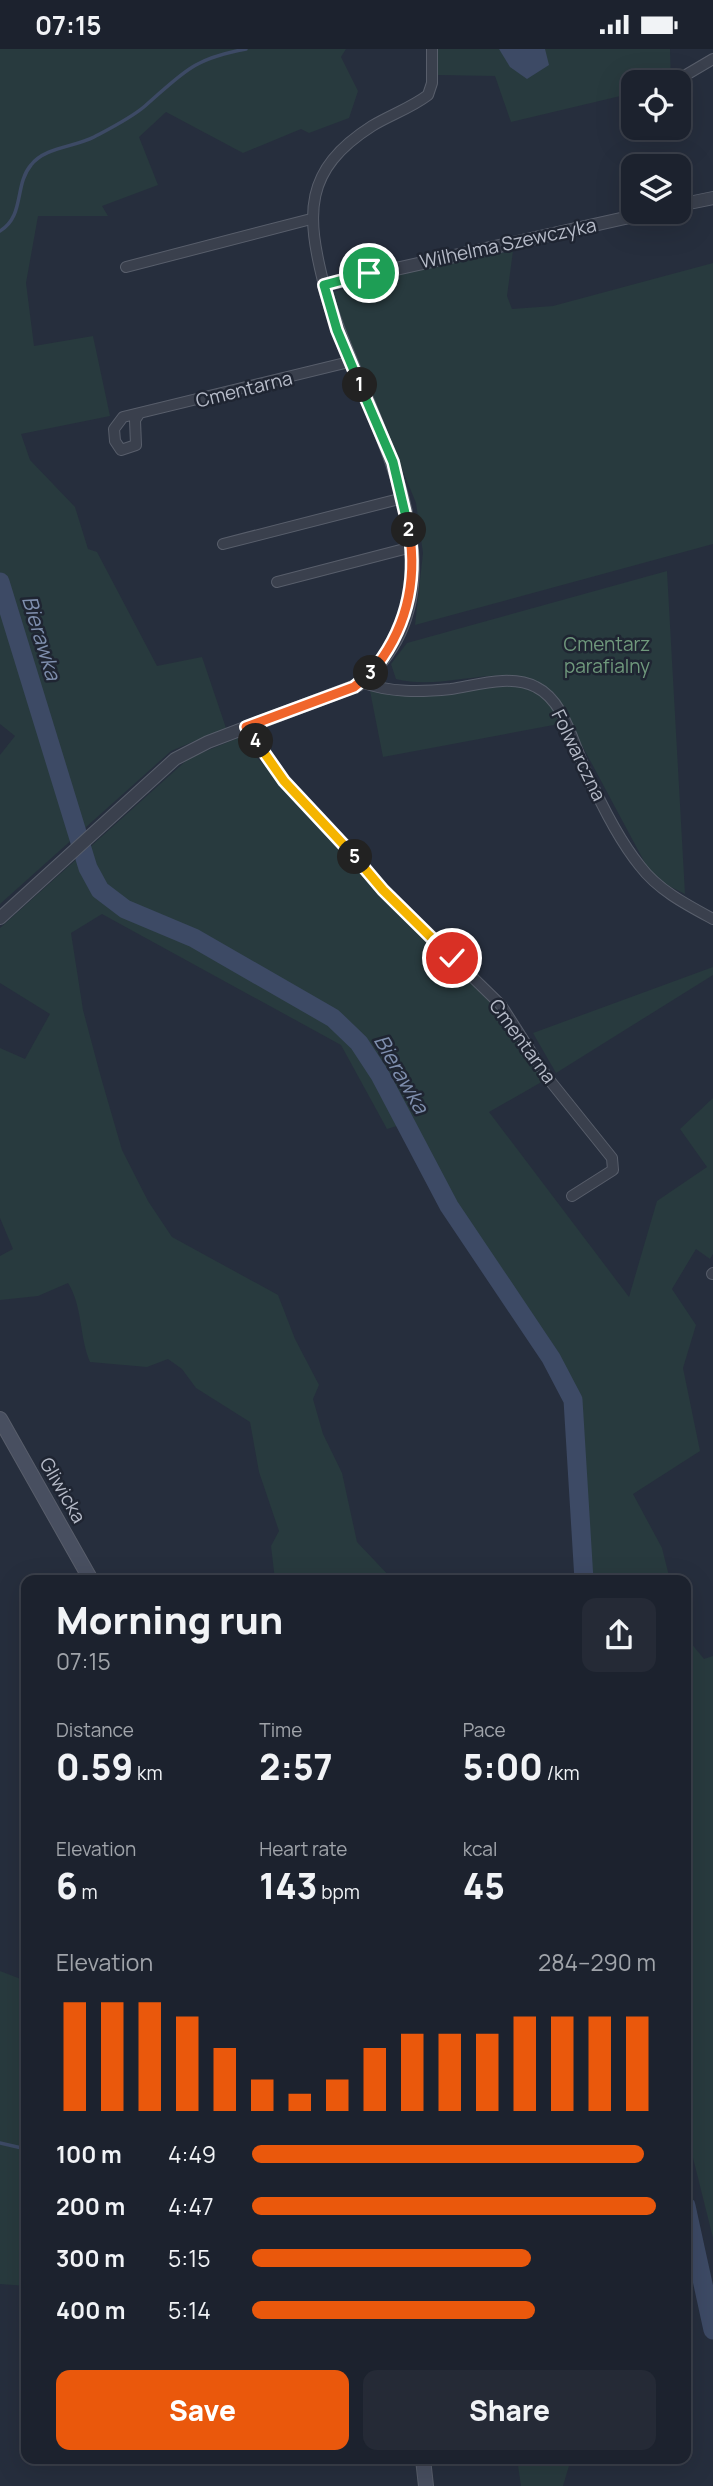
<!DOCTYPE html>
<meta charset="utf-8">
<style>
body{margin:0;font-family:Manrope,sans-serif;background:#252a36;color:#f1f3f6;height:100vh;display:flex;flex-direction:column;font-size:26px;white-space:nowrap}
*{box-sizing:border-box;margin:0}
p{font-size:23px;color:#a0a4aa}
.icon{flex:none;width:38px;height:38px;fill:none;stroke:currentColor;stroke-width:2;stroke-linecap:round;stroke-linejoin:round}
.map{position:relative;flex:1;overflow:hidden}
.side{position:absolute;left:21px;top:1526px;width:670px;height:889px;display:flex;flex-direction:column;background:#1c222e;border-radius:14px;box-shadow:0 7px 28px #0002,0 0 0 2px #3a3f4a}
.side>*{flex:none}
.tools{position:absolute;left:621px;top:21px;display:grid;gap:14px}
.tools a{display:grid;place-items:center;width:70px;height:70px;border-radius:14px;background:#1c222e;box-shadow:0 7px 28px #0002,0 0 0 2px #3a3f4a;font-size:35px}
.pin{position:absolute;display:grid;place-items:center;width:60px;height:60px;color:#fff;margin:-30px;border:4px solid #fff;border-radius:50%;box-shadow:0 2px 7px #0007}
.km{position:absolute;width:35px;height:35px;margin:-18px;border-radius:50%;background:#222;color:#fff;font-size:19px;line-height:35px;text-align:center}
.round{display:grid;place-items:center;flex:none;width:74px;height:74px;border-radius:14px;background:#252a36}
.head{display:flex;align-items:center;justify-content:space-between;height:119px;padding:0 35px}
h1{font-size:38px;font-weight:800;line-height:52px}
.figures{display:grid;grid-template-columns:repeat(3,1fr);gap:10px;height:119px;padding:7px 35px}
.figures div{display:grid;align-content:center}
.figures b{font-size:35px;font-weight:800}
.figures small{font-size:19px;font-weight:400}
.figures p{font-size:19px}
.chart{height:196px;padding:14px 35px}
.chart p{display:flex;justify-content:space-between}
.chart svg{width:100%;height:126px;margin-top:7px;stroke:#ea580c;stroke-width:6}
.cta{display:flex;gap:14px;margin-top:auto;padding:14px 35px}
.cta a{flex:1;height:80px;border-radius:14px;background:#ea580c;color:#fff;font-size:28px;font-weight:800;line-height:80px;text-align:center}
.cta a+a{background:#252a36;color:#f1f3f6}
ul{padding:0 35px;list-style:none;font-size:23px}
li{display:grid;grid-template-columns:112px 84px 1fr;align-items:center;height:52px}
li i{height:18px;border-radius:9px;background:#ea580c}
.status{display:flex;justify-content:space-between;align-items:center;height:49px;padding:0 35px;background:#1c222e;direction:ltr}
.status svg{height:19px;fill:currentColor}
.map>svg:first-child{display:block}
</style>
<div class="status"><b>07:15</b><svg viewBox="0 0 49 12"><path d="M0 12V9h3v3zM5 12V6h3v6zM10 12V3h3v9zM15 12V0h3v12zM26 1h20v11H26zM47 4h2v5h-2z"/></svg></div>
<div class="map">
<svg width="713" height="2437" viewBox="0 0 713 2437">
<rect width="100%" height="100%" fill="#262e3d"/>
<!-- green -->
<g fill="#283a3e">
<polygon points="0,0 346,0 341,8 358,42 349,69 309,84 301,80 243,104 166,63 139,88 158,136 102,157 108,167 38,167 26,234 34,297 93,287 110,367 21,385 30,411 75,458 88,500 97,503 157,617 202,608 226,679 171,702 0,855 0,706 15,687 0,675"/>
<polygon points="437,0 670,0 671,33 634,33 633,44 511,73 495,27 438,26"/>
<polygon points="513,202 507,247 512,260 553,257 713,214 713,495 415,576 423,504 416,454 330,244 398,223"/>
<path d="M667,522L685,845L653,829L554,644C511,606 450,644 396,630L391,615L407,594Z"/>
<path d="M501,637C527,636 556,647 559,675L383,708L370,642C415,649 457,643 501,637Z"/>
<path d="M238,689L498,960C514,984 526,1008 545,1031L489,1063L629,1248L657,1152L707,1118L680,1080L713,1049V1205L710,1210L696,1200L672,1240L696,1276L683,1319L700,1402L633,1445L662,1499L670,1531H591L580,1368L558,1303L445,1136L413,1072L387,1080L341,996L102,865L71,884L83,961L100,1025L122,1101L148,1152L172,1188L278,1246L295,1290L319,1336L313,1350L323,1385L342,1424L357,1493L393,1531H275L271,1497L279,1482L259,1423L250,1373L196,1339L182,1320L168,1310L147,1318L90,1313C79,1287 83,1258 68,1234L38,1247L0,1251V1207L13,1200L0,1169V999L25,1010L50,965L0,934V879L189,709Z"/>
<polygon points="713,918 713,926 556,1024 533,984"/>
<polygon points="686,1588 704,1610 713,1607 713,2189 686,2081"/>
<polygon points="0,1922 26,1932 26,2237 0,2235"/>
<polygon points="517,2410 571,2410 563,2437 521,2437"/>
</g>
<!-- water -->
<polygon fill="#3d4a65" points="499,0 545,0 549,16 527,30 510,18"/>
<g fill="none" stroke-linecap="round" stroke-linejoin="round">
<!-- stream -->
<g stroke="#3d4a65" stroke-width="3.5">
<path d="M0,182C25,167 14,136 31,116C45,98 75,98 94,88C111,79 131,69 145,57C184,23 192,10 246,0"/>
<polyline points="0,2094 26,2100"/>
<polyline points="686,2206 699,2214"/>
</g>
<!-- river -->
<g stroke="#3d4a65" stroke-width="19">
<polyline points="0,533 88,819 100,841 125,860 194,889 333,969 359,994 380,1026 449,1157 551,1309 573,1351 584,1531"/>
<polyline points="686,2157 713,2281"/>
</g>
<defs>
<g id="minor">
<polyline points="674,33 713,10"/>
<polyline points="625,48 634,47"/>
<polyline points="126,218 311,170"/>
<path d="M324,236C306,165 303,121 372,77C390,66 411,59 428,46L432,34V0"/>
<polyline points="139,365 135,371 136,396 121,401 115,392 114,380 123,368 349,313"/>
<polyline points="223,495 403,449"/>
<polyline points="277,533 412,498"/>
<path d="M361,633C390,644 421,643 451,640C477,636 511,625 536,638C565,652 573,696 587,724C601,755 618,790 640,817C658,841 687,856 713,870"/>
<polyline points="246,678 284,732 383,841 501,956 547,1028 612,1109 613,1121 572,1147"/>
<polyline points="712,1225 713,1224"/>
</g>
<g id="tertiary">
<polyline points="679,156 713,149"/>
<path d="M0,869L175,710L208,693L358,636C486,532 354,353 324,236L652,163"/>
</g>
<g id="secondary">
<polyline points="0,1370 91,1531"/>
<polyline points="423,2410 426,2437"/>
</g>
</defs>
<!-- minor casing -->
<use href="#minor" stroke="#585e6b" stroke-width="12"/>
<!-- tertiary casing -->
<use href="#tertiary" stroke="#585e6b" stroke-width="14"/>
<!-- secondary casing -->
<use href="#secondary" stroke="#585e6b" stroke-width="16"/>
<!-- minor -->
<use href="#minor" stroke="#3a404d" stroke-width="10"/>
<!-- tertiary -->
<use href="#tertiary" stroke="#3a404d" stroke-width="12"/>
<!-- secondary -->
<use href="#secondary" stroke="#484f60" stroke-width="14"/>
</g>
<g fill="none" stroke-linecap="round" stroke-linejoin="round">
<defs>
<polyline id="split-1" points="360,336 337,281 324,236 369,224"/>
<polyline id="split-2" points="360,336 393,413 409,481"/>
<path id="split-3" d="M371,624C406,582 418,535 409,481"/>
<polyline id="split-4" points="256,692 246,678 354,638 371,624"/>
<polyline id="split-5" points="256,692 284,732 355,808"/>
<polyline id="split-6" points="355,808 383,841 452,909"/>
</defs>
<!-- split-1 casing -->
<use href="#split-1" stroke="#fff" stroke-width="14"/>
<!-- split-2 casing -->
<use href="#split-2" stroke="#fff" stroke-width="14"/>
<!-- split-3 casing -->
<use href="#split-3" stroke="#fff" stroke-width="14"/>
<!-- split-4 casing -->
<use href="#split-4" stroke="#fff" stroke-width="14"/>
<!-- split-5 casing -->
<use href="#split-5" stroke="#fff" stroke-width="14"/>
<!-- split-6 casing -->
<use href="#split-6" stroke="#fff" stroke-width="14"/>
<!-- split-1 -->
<use href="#split-1" stroke="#22a559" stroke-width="9"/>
<!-- split-2 -->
<use href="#split-2" stroke="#22a559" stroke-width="9"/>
<!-- split-3 -->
<use href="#split-3" stroke="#f0652b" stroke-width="9"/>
<!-- split-4 -->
<use href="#split-4" stroke="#f0652b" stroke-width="9"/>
<!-- split-5 -->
<use href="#split-5" stroke="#f5b400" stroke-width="9"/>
<!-- split-6 -->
<use href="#split-6" stroke="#f5b400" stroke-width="9"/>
</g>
<g text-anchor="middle" stroke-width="5" stroke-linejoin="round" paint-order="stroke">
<!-- street labels -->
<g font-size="19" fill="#b6bbc8" stroke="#1f2532">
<text transform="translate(508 194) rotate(-12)" y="7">Wilhelma Szewczyka</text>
<text transform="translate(244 340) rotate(-14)" y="7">Cmentarna</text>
<text transform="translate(579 706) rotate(64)" y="7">Folwarczna</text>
<text transform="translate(523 992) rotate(54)" y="7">Cmentarna</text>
<text transform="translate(63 1441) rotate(60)" y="7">Gliwicka</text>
</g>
<!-- park labels -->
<g font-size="19" fill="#6f987c" stroke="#1f2532">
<text x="607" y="602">Cmentarz<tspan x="607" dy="22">parafialny</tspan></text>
</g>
<!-- water labels -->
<g font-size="21" font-style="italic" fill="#7f8fae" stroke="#1f2532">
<text transform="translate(41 589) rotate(73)" y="7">Bierawka</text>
<text transform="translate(401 1025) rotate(60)" y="7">Bierawka</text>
</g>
</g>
</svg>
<div class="tools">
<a><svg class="icon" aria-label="locate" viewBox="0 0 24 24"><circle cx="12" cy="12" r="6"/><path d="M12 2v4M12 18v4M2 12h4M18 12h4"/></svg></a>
<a><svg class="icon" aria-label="layers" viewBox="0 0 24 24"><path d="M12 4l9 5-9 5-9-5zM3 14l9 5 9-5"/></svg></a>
</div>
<div class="pin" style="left:369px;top:224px;background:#1e9e55"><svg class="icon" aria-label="arrive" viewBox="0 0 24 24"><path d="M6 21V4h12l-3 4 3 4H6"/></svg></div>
<div class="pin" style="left:452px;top:909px;background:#d93025"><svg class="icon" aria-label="check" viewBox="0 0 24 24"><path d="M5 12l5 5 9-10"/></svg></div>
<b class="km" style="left:360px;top:336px">1</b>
<b class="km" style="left:409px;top:481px">2</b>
<b class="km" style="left:371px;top:624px">3</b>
<b class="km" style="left:256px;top:692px">4</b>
<b class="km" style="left:355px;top:808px">5</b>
<section class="side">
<div class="head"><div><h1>Morning run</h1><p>07:15</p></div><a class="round"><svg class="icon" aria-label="share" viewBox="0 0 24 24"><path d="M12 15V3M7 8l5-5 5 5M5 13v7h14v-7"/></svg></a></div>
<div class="figures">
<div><p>Distance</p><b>0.59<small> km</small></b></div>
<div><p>Time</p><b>2:57</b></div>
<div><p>Pace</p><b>5:00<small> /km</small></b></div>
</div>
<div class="figures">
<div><p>Elevation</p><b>6<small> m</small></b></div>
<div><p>Heart rate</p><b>143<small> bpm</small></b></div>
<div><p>kcal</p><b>45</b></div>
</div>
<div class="chart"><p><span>Elevation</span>284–290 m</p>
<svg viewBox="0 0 160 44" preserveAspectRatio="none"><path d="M5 44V6M15 44V6M25 44V6M35 44V11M45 44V22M55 44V33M65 44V38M75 44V33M85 44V22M95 44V17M105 44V17M115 44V17M125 44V11M135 44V11M145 44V11M155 44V11"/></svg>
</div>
<ul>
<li><b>100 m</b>4:49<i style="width:97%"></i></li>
<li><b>200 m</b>4:47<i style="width:100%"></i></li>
<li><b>300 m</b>5:15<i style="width:69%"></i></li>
<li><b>400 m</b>5:14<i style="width:70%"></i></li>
</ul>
<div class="cta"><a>Save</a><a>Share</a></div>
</section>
</div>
